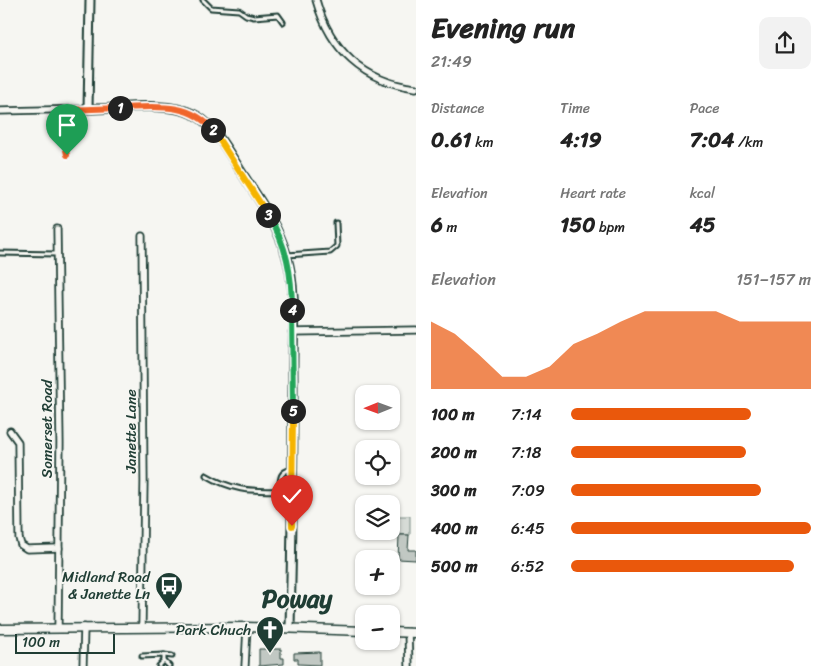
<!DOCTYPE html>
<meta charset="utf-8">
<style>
body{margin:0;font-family:Sriracha,sans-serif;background:#f2f2f2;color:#222;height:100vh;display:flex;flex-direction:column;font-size:19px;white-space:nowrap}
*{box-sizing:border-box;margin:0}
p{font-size:16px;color:#767676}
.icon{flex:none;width:28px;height:28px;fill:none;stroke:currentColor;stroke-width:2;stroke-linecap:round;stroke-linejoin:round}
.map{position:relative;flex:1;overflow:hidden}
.drawer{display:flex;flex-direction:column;background:#fff;width:410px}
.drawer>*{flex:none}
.needle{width:32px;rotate:269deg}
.tools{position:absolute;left:355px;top:385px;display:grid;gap:10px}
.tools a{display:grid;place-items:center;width:45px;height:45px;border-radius:10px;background:#fff;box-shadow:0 1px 4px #0004;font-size:25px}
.scale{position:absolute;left:15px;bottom:12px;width:100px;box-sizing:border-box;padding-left:5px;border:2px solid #1f3d34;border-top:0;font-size:14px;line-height:18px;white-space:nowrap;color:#1f3d34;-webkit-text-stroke:4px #f6f6f2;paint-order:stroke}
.pin{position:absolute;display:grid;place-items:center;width:42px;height:42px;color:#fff;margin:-51px -21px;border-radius:50% 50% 50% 0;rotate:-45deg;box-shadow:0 0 5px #0007}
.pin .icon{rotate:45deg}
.km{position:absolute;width:25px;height:25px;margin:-12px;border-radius:50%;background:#222;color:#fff;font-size:14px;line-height:25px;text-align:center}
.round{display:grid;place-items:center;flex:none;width:52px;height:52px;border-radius:10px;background:#f2f2f2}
.head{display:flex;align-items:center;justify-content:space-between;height:85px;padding:0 15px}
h1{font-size:28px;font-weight:800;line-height:38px}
.stats{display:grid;grid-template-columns:repeat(3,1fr);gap:8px;height:85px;padding:5px 15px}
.stats div{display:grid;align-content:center}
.stats b{font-size:21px;font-weight:800}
.stats small{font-size:14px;font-weight:400}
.stats p{font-size:14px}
.chart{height:140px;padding:10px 15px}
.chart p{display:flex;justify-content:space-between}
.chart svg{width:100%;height:90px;margin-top:5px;fill:#ea580c;opacity:.7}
ul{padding:0 15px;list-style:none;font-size:16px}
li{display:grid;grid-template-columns:80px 60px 1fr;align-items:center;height:38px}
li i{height:12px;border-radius:6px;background:#ea580c}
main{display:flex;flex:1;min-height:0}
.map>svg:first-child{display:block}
</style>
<main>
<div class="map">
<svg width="416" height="666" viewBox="0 0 416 666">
<rect width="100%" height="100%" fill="#f6f6f2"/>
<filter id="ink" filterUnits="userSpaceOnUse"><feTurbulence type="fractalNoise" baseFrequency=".02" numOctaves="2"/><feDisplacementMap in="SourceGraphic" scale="10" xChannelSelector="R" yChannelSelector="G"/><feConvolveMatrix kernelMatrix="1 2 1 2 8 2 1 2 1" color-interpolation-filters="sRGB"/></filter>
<g filter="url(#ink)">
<!-- green -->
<polygon fill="#d6dbd6" stroke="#7a8c85" points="396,516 410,516 410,535 396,534"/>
<!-- building -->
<g fill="#c1c8c3" stroke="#1f3d34">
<polygon points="399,535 409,535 408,550 416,550 416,560 398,559"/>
<polygon points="259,649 281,649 281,658 284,658 284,664 259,666"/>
<polygon points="320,652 320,665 298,664 298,659 294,659 294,653"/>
</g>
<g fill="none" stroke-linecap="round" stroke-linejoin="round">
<defs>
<g id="service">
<polyline points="203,0 211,8 239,10 246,15 254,17 278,15 283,22"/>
<polyline points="65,110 65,145 67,155"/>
<polyline points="0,253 57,254"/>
<polyline points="287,255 330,252 337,246 336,223"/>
<path d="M206,475C238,494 256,490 292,491"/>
<path d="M280,491C280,478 279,472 292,469"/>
<polyline points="164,655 172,656"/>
<polyline points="142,656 164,655 164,661"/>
<polyline points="159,666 164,661 169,666"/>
</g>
<g id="minor">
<path d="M316,0C330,50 364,82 416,88"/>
<polyline points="0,111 88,109"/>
<polyline points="57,229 60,443 58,628"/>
<polyline points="142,236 144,482 142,626"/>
<polyline points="292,332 416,330"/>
<polyline points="10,431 18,442 19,538 21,545 27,549 59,548"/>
<polyline points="408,632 409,666"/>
<polyline points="83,666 84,627"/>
<polyline points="245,666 247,627"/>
</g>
<path id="tertiary" d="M90,0L88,109C118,109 167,101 193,114C213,123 225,147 237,165C254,193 277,222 286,254C298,293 292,338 293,378C293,462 292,545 290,628"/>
<g id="secondary">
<polyline points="0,629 247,627 364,631"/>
<polyline points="391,632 416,633"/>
</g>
</defs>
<!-- service casing -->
<use href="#service" stroke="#1f3d34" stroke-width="7"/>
<!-- minor casing -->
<use href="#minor" stroke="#1f3d34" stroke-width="9"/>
<!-- tertiary casing -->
<use href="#tertiary" stroke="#1f3d34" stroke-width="11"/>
<!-- secondary casing -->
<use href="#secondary" stroke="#1f3d34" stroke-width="11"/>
<!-- service -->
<use href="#service" stroke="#f6f6f2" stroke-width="3"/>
<!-- minor -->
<use href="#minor" stroke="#f6f6f2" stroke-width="5.5"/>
<!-- tertiary -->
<use href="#tertiary" stroke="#f6f6f2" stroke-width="7"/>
<!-- secondary -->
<use href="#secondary" stroke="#f6f6f2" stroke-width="8"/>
</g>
</g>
<g fill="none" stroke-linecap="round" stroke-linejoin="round" filter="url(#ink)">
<defs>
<polyline id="split-1" points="67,155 65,145 65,110 120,108"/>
<path id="split-2" d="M120,108C154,107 189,101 213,130"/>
<polyline id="split-3" points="213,130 268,215"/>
<path id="split-4" d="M268,215C287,245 292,275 292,310"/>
<polyline id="split-5" points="292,310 293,411"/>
<polyline id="split-6" points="292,526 293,411"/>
</defs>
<!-- split-1 casing -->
<use href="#split-1" stroke="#fff" stroke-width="10"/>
<!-- split-2 casing -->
<use href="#split-2" stroke="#fff" stroke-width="10"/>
<!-- split-3 casing -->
<use href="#split-3" stroke="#fff" stroke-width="10"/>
<!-- split-4 casing -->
<use href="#split-4" stroke="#fff" stroke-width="10"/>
<!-- split-5 casing -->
<use href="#split-5" stroke="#fff" stroke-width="10"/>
<!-- split-6 casing -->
<use href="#split-6" stroke="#fff" stroke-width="10"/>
<!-- split-1 -->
<use href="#split-1" stroke="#f0652b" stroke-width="6"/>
<!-- split-2 -->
<use href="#split-2" stroke="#f0652b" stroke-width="6"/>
<!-- split-3 -->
<use href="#split-3" stroke="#f5b400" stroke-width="6"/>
<!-- split-4 -->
<use href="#split-4" stroke="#22a559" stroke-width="6"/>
<!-- split-5 -->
<use href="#split-5" stroke="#22a559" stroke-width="6"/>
<!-- split-6 -->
<use href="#split-6" stroke="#f5b400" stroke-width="6"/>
</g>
<!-- icons -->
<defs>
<symbol id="bus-pin" viewBox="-11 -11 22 30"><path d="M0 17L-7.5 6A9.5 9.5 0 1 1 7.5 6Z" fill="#1f3d34" stroke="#f6f6f2"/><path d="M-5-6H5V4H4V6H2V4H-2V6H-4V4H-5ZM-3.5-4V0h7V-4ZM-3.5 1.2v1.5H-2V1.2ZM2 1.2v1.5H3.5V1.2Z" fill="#fff"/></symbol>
<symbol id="church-pin" viewBox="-11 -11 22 30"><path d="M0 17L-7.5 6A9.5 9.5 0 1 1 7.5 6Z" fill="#1f3d34" stroke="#f6f6f2"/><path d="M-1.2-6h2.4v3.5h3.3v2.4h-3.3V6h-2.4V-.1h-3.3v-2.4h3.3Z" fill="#fff"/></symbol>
</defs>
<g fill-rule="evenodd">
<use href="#bus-pin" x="153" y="570" width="32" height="43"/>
<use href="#church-pin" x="254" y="614" width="32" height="43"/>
</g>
<g text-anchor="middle" stroke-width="4" stroke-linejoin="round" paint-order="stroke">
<!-- street labels -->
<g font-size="15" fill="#1f3d34" stroke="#f6f6f2">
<text transform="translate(47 429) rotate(-90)" y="5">Somerset Road</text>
<text transform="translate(131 431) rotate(-90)" y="5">Janette Lane</text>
</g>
<!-- poi labels -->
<g font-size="15" fill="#1f3d34" stroke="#f6f6f2" text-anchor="end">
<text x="150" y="582">Midland Road<tspan x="150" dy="17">&amp; Janette Ln</tspan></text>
<text x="251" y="635">Park Chuch</text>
</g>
<!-- town labels -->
<g font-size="25" font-weight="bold" fill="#1f3d34" stroke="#f6f6f2">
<text x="297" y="607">Poway</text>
</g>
</g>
</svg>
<div class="tools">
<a><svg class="needle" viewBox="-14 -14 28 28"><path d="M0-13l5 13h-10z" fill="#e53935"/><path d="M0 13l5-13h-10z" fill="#767676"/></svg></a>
<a><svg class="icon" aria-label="locate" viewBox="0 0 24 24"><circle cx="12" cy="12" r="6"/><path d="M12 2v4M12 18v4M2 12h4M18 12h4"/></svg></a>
<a><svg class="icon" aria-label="layers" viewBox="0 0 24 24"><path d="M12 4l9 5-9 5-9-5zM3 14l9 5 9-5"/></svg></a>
<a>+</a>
<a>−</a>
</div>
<div class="scale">100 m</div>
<div class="pin" style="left:67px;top:155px;background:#1e9e55"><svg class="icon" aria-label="arrive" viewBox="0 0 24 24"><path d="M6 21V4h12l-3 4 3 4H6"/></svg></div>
<div class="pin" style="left:292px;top:526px;background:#d93025"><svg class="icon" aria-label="check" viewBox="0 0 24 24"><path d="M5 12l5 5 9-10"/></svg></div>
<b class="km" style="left:120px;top:108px">1</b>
<b class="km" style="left:213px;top:130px">2</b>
<b class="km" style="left:268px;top:215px">3</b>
<b class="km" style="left:292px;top:310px">4</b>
<b class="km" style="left:293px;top:411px">5</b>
</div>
<section class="drawer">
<div class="head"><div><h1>Evening run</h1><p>21:49</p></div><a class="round"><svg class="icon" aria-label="share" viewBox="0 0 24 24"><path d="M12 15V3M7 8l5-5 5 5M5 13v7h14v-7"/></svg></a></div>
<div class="stats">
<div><p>Distance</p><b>0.61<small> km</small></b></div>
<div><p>Time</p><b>4:19</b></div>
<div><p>Pace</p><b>7:04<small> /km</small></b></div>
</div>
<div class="stats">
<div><p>Elevation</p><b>6<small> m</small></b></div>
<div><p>Heart rate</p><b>150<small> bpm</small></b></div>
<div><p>kcal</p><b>45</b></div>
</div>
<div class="chart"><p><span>Elevation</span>151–157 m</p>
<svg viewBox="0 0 160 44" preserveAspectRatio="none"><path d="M0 44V11L10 17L20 27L30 38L40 38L50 33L60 22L70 17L80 11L90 6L100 6L110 6L120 6L130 11L140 11L150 11L160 11V44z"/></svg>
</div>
<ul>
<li><b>100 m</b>7:14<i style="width:75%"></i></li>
<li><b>200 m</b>7:18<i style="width:73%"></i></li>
<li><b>300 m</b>7:09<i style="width:79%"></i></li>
<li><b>400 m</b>6:45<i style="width:100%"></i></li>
<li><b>500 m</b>6:52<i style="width:93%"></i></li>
</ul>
</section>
</main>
